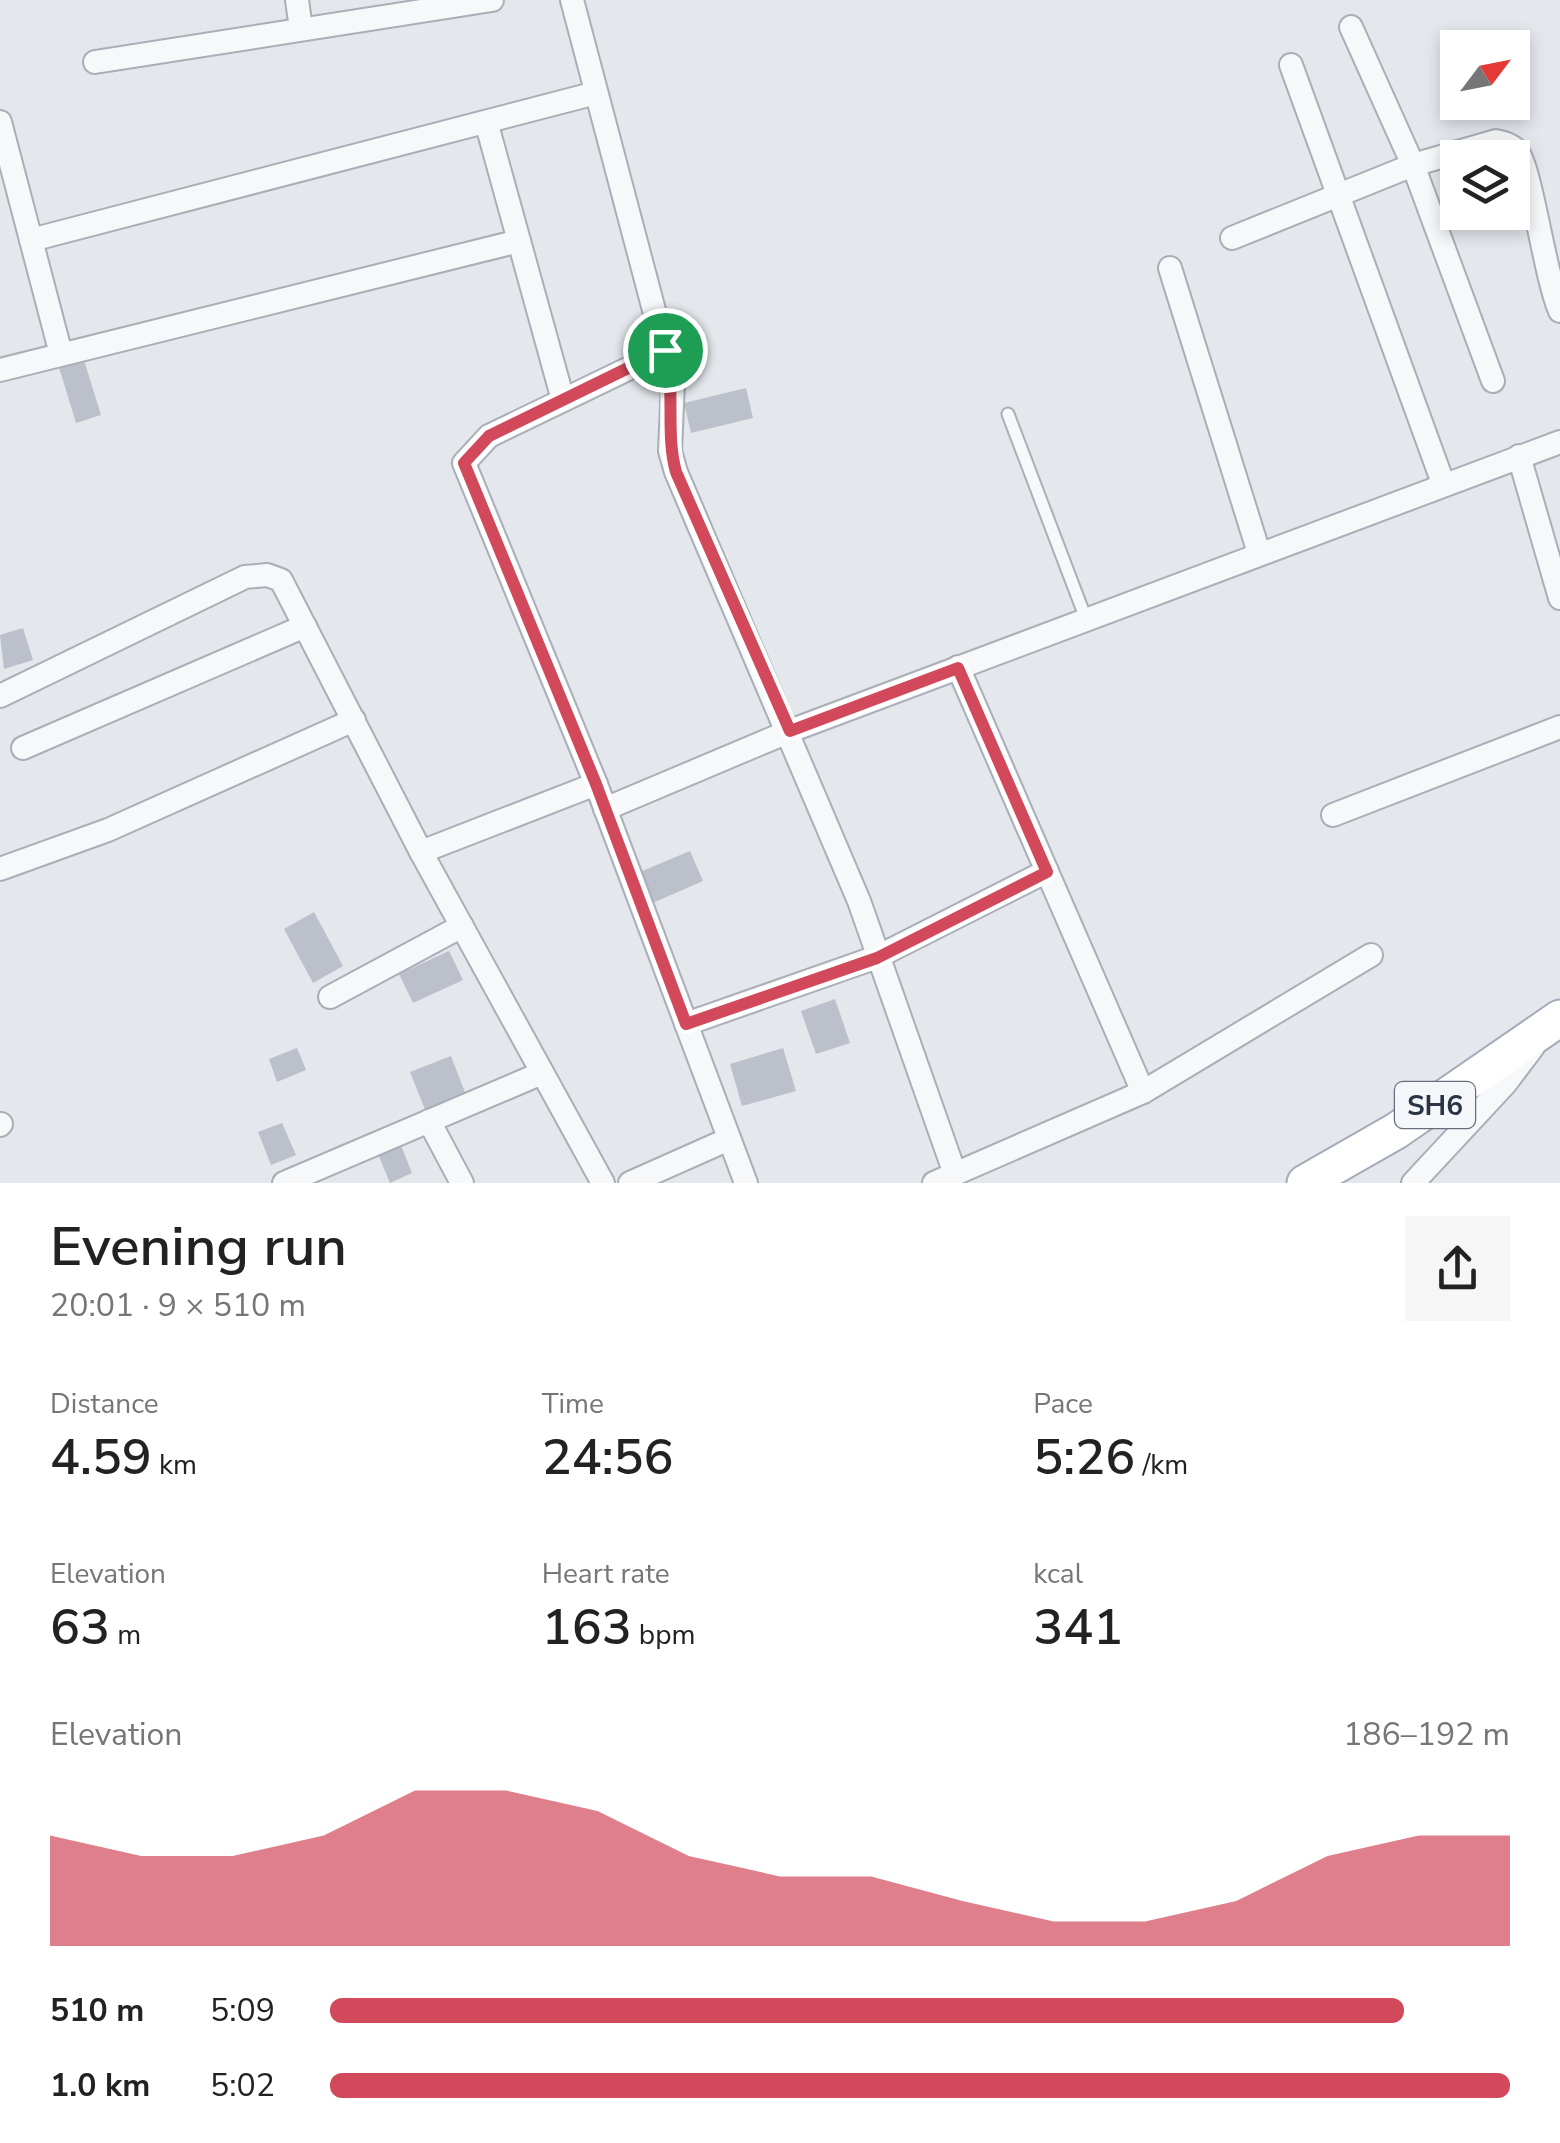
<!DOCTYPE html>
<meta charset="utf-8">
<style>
body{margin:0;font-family:"Nunito Sans",sans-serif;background:#f6f6f6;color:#222;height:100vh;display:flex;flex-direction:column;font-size:38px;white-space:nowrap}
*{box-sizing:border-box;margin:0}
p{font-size:32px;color:#767676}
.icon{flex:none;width:55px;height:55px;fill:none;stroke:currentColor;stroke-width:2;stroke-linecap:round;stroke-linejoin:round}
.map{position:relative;height:1183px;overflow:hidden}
.drawer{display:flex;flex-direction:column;background:#fff;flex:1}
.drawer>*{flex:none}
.needle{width:65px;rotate:58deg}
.fabs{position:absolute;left:1440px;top:30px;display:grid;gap:20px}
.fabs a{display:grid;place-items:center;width:90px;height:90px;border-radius:0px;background:#fff;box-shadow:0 5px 15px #0003;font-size:50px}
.pin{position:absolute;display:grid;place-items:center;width:85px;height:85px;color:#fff;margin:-42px;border:5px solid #fff;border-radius:50%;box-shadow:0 2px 10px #0007}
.round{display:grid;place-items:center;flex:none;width:105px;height:105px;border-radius:0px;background:#f6f6f6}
.overview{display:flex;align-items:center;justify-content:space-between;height:170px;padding:0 50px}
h1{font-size:55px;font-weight:600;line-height:75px}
.figures{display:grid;grid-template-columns:repeat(3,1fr);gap:15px;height:170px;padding:10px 50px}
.figures div{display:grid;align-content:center}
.figures b{font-size:50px;font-weight:600}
.figures small{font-size:28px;font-weight:400}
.figures p{font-size:28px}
.chart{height:280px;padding:20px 50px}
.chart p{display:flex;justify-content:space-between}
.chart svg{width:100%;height:180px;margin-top:10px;fill:#d1495b;opacity:.7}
ul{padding:0 50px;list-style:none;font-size:32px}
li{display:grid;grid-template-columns:160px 120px 1fr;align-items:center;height:75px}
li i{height:25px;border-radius:12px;background:#d1495b}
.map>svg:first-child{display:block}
</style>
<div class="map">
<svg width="1560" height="1183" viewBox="0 0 1560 1183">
<rect width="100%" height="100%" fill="#e4e7ec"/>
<!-- building -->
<g fill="#bbc0ca">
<polygon points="83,357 101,415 76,423 58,364"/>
<polygon points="746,388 753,418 691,433 684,403"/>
<polygon points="23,628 33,660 4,669 0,635"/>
<polygon points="690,851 703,881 648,905 635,874"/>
<polygon points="314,912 343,966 313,983 284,929"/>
<polygon points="449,951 463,980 413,1003 399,974"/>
<polygon points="835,999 850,1043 816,1054 801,1011"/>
<polygon points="297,1048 306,1070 277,1082 269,1059"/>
<polygon points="783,1048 796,1091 742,1106 730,1064"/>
<polygon points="451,1056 466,1095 426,1112 410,1072"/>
<polygon points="282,1123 296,1155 271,1165 258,1132"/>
<polygon points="398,1138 412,1173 390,1183 375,1147"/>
</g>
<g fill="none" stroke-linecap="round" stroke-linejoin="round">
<defs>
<polyline id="lane" points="1008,414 1086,619"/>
<g id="street">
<polyline points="297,0 301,29"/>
<polyline points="572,0 673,382 670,451 676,472 859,901 955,1174"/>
<polyline points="1351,27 1413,165 1493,381"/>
<polyline points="95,62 492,0"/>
<polyline points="1291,65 1443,483"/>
<polyline points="0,122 61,354"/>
<polyline points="487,125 563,400"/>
<path d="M1232,238L1413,165L1496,141C1503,143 1511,144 1517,151C1531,167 1545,277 1560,311"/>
<polyline points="31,240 596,93"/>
<polyline points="1170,268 1259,553"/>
<polyline points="665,351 489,436 464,463 596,784 746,1183"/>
<polyline points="0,370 519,241"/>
<polyline points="1519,456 1560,598"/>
<polyline points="958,667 1143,1092"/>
<polyline points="0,696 245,577 267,575 281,580 421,852 603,1183"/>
<polyline points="23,748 305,626"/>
<polyline points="605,809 790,731 1560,442"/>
<polyline points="1333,815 1560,727"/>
<polyline points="421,852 596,784"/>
<polyline points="0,869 108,830 354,720"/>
<polyline points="330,997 462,926"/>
<polyline points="686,1024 877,957 1047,871"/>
<polyline points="429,1121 462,1183"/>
<polyline points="0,1125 1,1124"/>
<polyline points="284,1183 542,1073"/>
<polyline points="630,1183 729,1139"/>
<polyline points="934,1183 1143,1092 1371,955"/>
<polyline points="1413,1183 1505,1084 1533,1047"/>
</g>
<polyline id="primary" points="1305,1183 1396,1131 1560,1018"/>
</defs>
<!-- lane casing -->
<use href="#lane" stroke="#a9aeb7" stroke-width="15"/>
<!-- street casing -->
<use href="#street" stroke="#a9aeb7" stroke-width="26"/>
<!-- primary casing -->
<use href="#primary" stroke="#a3abb8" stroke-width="39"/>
<!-- lane -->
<use href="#lane" stroke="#f7f8fa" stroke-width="11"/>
<!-- street -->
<use href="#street" stroke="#f7f8fa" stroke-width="22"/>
<!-- primary -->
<use href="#primary" stroke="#fff" stroke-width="35"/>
</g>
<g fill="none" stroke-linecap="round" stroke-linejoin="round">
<defs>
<path id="route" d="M665,350C676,392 665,432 676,472L790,731L958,668L1047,872L877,958L686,1024L596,784L464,463L489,436Z"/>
</defs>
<!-- route casing -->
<use href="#route" stroke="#fff" stroke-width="20"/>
<!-- route -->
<use href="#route" stroke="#d1495b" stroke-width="12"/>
</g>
<g text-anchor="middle" stroke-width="8" stroke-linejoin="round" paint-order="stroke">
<!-- shield labels -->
<rect fill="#f4f6f9" stroke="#676e7b" stroke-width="2.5" x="1395" y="1082" width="80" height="46" rx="8"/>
<g font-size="28" font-weight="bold" fill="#2b3445">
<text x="1435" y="1115">SH6</text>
</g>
</g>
</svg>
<div class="fabs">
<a><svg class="needle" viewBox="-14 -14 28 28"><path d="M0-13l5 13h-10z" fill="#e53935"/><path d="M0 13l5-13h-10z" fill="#767676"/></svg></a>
<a><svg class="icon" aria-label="layers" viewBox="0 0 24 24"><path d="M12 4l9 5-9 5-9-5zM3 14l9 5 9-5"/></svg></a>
</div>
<div class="pin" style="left:665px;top:350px;background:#1e9e55"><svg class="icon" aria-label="arrive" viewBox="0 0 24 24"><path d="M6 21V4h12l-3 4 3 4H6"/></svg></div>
</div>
<section class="drawer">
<div class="overview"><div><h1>Evening run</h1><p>20:01 · 9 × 510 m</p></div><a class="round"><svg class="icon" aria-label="share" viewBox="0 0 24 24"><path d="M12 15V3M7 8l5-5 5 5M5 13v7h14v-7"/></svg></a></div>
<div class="figures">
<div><p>Distance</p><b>4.59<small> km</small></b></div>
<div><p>Time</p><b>24:56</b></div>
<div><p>Pace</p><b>5:26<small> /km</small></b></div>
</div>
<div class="figures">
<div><p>Elevation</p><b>63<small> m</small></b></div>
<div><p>Heart rate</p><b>163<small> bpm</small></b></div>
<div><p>kcal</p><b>341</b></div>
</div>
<div class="chart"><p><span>Elevation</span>186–192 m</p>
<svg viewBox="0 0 160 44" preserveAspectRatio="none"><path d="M0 44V17L10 22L20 22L30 17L40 6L50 6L60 11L70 22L80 27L90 27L100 33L110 38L120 38L130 33L140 22L150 17L160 17V44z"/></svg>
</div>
<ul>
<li><b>510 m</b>5:09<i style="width:91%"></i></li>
<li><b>1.0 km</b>5:02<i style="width:100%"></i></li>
</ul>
</section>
